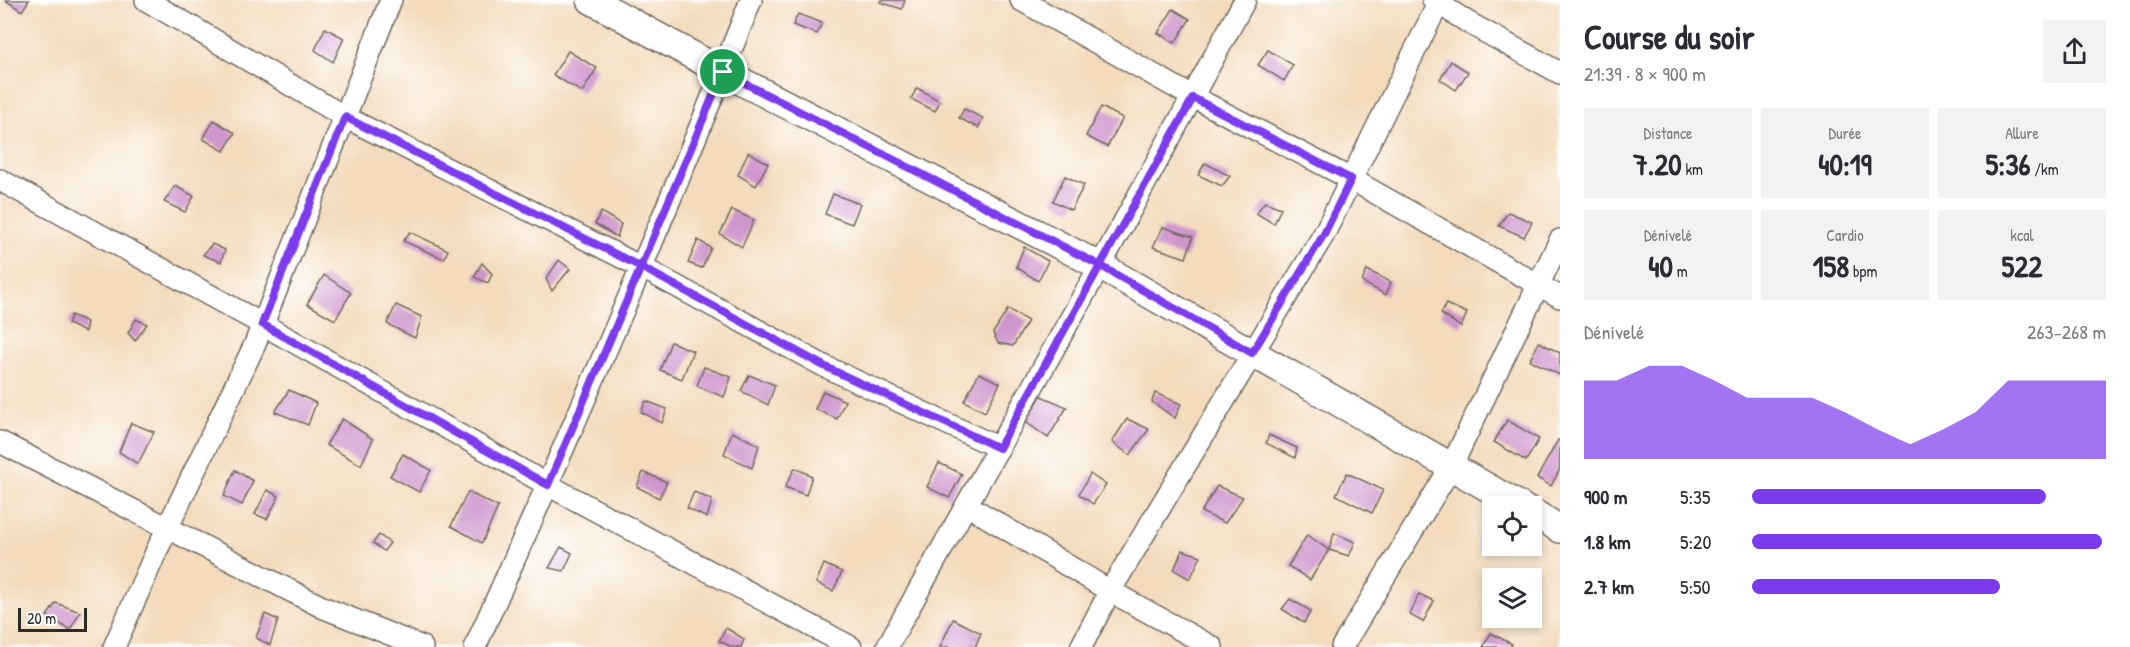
<!DOCTYPE html>
<html lang="fr">
<meta charset="utf-8">
<style>
body{margin:0;font-family:"Patrick Hand",sans-serif;background:#f2f2f3;color:#2b2b33;height:100vh;display:flex;flex-direction:column;font-size:22px;white-space:nowrap}
*{box-sizing:border-box;margin:0}
p{font-size:20px;color:#7c7c81}
.icon{flex:none;width:33px;height:33px;fill:none;stroke:currentColor;stroke-width:2;stroke-linecap:round;stroke-linejoin:round}
.map{position:relative;flex:1;overflow:hidden}
.sheet{display:flex;flex-direction:column;background:#fff;width:570px}
.sheet>*{flex:none}
.buttons{position:absolute;left:1482px;top:496px;display:grid;gap:12px}
.buttons a{display:grid;place-items:center;width:60px;height:60px;border-radius:0px;background:#fff;box-shadow:0 3px 9px #0003;font-size:30px}
.scale{position:absolute;left:18px;bottom:15px;width:69px;box-sizing:border-box;padding-left:6px;border:3px solid #2b2b2b;border-top:0;font-size:16px;line-height:21px;white-space:nowrap;color:#2b2b2b;-webkit-text-stroke:4px #fff;paint-order:stroke}
.pin{position:absolute;display:grid;place-items:center;width:51px;height:51px;color:#fff;margin:-26px;border:3px solid #fff;border-radius:50%;box-shadow:0 2px 6px #0007}
.round{display:grid;place-items:center;flex:none;width:63px;height:63px;border-radius:0px;background:#f2f2f3}
.head{display:flex;align-items:center;justify-content:space-between;height:102px;padding:0 24px}
h1{font-size:33px;font-weight:700;line-height:45px}
.metrics{display:grid;grid-template-columns:repeat(3,1fr);gap:9px;height:102px;padding:6px 24px}
.metrics div{display:grid;align-content:center;border-radius:0px;background:#f2f2f3;text-align:center}
.metrics b{font-size:30px;font-weight:700}
.metrics small{font-size:16px;font-weight:400}
.metrics p{font-size:16px}
.chart{height:168px;padding:12px 24px}
.chart p{display:flex;justify-content:space-between}
.chart svg{width:100%;height:108px;margin-top:6px;fill:#7c3aed;opacity:.7}
ul{padding:0 24px;list-style:none;font-size:20px}
li{display:grid;grid-template-columns:96px 72px 1fr;align-items:center;height:45px}
li i{height:15px;border-radius:8px;background:#7c3aed}
main{display:flex;flex:1;min-height:0}
.map>svg:first-child{display:block}
</style>
<main>
<div class="map">
<svg width="1560" height="647" viewBox="0 0 1560 647">
<rect width="100%" height="100%" fill="#fff"/>
<filter id="ink" filterUnits="userSpaceOnUse"><feTurbulence type="fractalNoise" baseFrequency=".0167" numOctaves="2"/><feDisplacementMap in="SourceGraphic" scale="12" xChannelSelector="R" yChannelSelector="G"/><feConvolveMatrix kernelMatrix="1 2 1 2 8 2 1 2 1" color-interpolation-filters="sRGB"/></filter>
<filter id="wash" filterUnits="userSpaceOnUse"><feTurbulence type="fractalNoise" baseFrequency=".008" numOctaves="4" result="noise"/><feDisplacementMap in="SourceGraphic" scale="24" xChannelSelector="R" yChannelSelector="G"/><feGaussianBlur stdDeviation="1.35" result="paint"/><feColorMatrix in="noise" values="0 0 0 0 0 0 0 0 0 0 0 0 0 0 0 0 0 1.4 0 .05"/><feComposite in="paint" operator="in"/></filter>
<g filter="url(#wash)">
<rect width="100%" height="100%" fill="#f3dbbc"/>
<g id="blocks">
<!-- building -->
<g fill="#cf95cd">
<polygon points="5,0 29,0 22,11"/>
<polygon points="881,0 905,0 902,9 880,2"/>
<polygon points="1173,9 1190,19 1175,43 1158,33"/>
<polygon points="798,14 822,23 817,34 793,25"/>
<polygon points="325,28 344,38 333,62 315,50"/>
<polygon points="1268,50 1293,65 1284,81 1258,65"/>
<polygon points="568,51 597,68 582,92 553,75"/>
<polygon points="1451,61 1468,72 1456,90 1440,79"/>
<polygon points="917,88 940,101 935,111 911,99"/>
<polygon points="1101,107 1123,118 1107,147 1086,136"/>
<polygon points="964,109 983,118 978,128 959,118"/>
<polygon points="214,120 235,133 224,151 203,139"/>
<polygon points="748,152 768,163 756,186 738,175"/>
<polygon points="1205,163 1230,176 1222,186 1198,175"/>
<polygon points="1065,176 1084,185 1071,210 1053,201"/>
<polygon points="175,186 194,196 185,212 164,202"/>
<polygon points="833,194 860,204 852,224 825,214"/>
<polygon points="1265,202 1281,208 1274,224 1256,213"/>
<polygon points="732,210 754,220 742,247 720,234"/>
<polygon points="601,212 621,224 617,237 595,224"/>
<polygon points="1508,212 1532,222 1524,237 1499,226"/>
<polygon points="1163,227 1193,237 1186,258 1153,247"/>
<polygon points="410,232 448,250 444,259 403,241"/>
<polygon points="698,240 711,248 702,268 688,263"/>
<polygon points="212,244 225,250 221,262 203,255"/>
<polygon points="1024,247 1048,261 1038,281 1016,267"/>
<polygon points="559,260 570,269 552,291 546,279"/>
<polygon points="482,263 492,274 488,283 474,277"/>
<polygon points="1367,270 1391,282 1386,295 1362,282"/>
<polygon points="324,275 351,293 335,320 307,304"/>
<polygon points="1446,304 1467,313 1461,327 1441,314"/>
<polygon points="396,305 422,317 415,338 387,324"/>
<polygon points="1008,309 1028,321 1013,346 998,343 993,333"/>
<polygon points="71,315 87,322 85,332 68,324"/>
<polygon points="136,319 147,324 135,341 128,333"/>
<polygon points="671,342 693,351 682,379 660,370"/>
<polygon points="1539,342 1560,353 1560,375 1530,360"/>
<polygon points="704,367 731,377 724,397 697,386"/>
<polygon points="979,373 1000,383 985,412 964,401"/>
<polygon points="749,375 775,385 768,405 741,391"/>
<polygon points="289,390 316,403 308,425 275,412"/>
<polygon points="823,391 845,401 837,419 815,409"/>
<polygon points="1155,393 1181,404 1175,418 1152,402"/>
<polygon points="1041,396 1067,407 1048,438 1026,422"/>
<polygon points="646,401 667,409 662,423 641,412"/>
<polygon points="342,419 373,439 361,465 326,445"/>
<polygon points="1127,419 1149,429 1130,455 1112,442"/>
<polygon points="1507,420 1539,439 1526,461 1494,442"/>
<polygon points="131,423 154,432 138,464 119,452"/>
<polygon points="732,432 759,445 752,468 724,454"/>
<polygon points="1269,435 1297,448 1295,458 1266,443"/>
<polygon points="1558,440 1560,441 1560,469 1551,486 1537,478"/>
<polygon points="403,454 431,470 419,492 390,476"/>
<polygon points="939,463 962,474 949,498 927,487"/>
<polygon points="795,468 812,476 806,495 785,487"/>
<polygon points="235,470 253,481 242,505 224,496"/>
<polygon points="643,472 667,482 659,498 637,487"/>
<polygon points="1347,473 1383,490 1372,513 1336,495"/>
<polygon points="1090,474 1106,485 1093,504 1079,494"/>
<polygon points="1217,486 1243,497 1225,523 1201,512"/>
<polygon points="267,490 279,496 267,519 255,514"/>
<polygon points="468,492 498,507 482,543 451,526"/>
<polygon points="694,492 712,500 707,518 687,508"/>
<polygon points="1334,533 1355,542 1349,556 1329,550 1310,580 1288,566 1307,535 1329,550"/>
<polygon points="379,535 390,543 384,551 373,543"/>
<polygon points="561,547 572,553 564,571 549,568"/>
<polygon points="1182,550 1201,556 1190,579 1174,570"/>
<polygon points="824,564 842,572 833,591 816,583"/>
<polygon points="1419,594 1434,601 1423,622 1410,615"/>
<polygon points="1290,599 1311,611 1304,623 1282,609"/>
<polygon points="56,603 80,612 70,630 47,616"/>
<polygon points="265,614 278,620 270,645 256,638"/>
<polygon points="953,619 981,633 975,647 940,647"/>
<polygon points="726,628 744,639 741,647 732,647 719,641"/>
<polygon points="1491,633 1512,644 1510,647 1483,647"/>
</g>
</g>
</g>
<g filter="url(#ink)">
<use href="#blocks" fill-opacity="0" stroke="#71695e" stroke-width="1.5"/>
<g fill="none" stroke-linecap="round" stroke-linejoin="round">
<defs>
<g id="minor">
<polyline points="146,0 345,117 641,267 824,366 999,448"/>
<polyline points="1021,0 1193,97 1351,179 1560,297"/>
<polyline points="1433,0 1469,23 1560,73"/>
<polyline points="0,180 262,324 548,485 851,647"/>
<polyline points="0,442 322,607 422,647"/>
<polyline points="967,505 1110,591 1212,647"/>
<polyline points="114,647 157,550 255,344 391,0"/>
<path d="M475,647C571,434 665,218 751,0"/>
<polyline points="887,647 1100,266 1245,0"/>
<polyline points="1081,647 1110,591 1324,234 1440,0"/>
<polyline points="1342,647 1451,467 1560,240"/>
</g>
<g id="tertiary">
<polyline points="591,0 723,72 1100,266 1522,507"/>
<polyline points="1532,512 1560,529"/>
</g>
</defs>
<!-- minor casing -->
<use href="#minor" stroke="#71695e" stroke-width="24"/>
<!-- tertiary casing -->
<use href="#tertiary" stroke="#71695e" stroke-width="30"/>
<!-- minor -->
<use href="#minor" stroke="#fff" stroke-width="21"/>
<!-- tertiary -->
<use href="#tertiary" stroke="#fff" stroke-width="27"/>
</g>
</g>
<g fill="none" stroke-linecap="round" stroke-linejoin="round" filter="url(#ink)">
<defs>
<polyline id="route" points="723,72 641,267 345,117 262,324 548,485 641,267 824,366 999,448 1193,98 1351,179 1324,234 1252,353 1101,266 723,72"/>
</defs>
<!-- route casing -->
<use href="#route" stroke="#fff" stroke-width="12"/>
<!-- route -->
<use href="#route" stroke="#7c3aed" stroke-width="8"/>
</g>
</svg>
<div class="buttons">
<a><svg class="icon" aria-label="locate" viewBox="0 0 24 24"><circle cx="12" cy="12" r="6"/><path d="M12 2v4M12 18v4M2 12h4M18 12h4"/></svg></a>
<a><svg class="icon" aria-label="layers" viewBox="0 0 24 24"><path d="M12 4l9 5-9 5-9-5zM3 14l9 5 9-5"/></svg></a>
</div>
<div class="scale">20 m</div>
<div class="pin" style="left:723px;top:72px;background:#1e9e55"><svg class="icon" aria-label="arrive" viewBox="0 0 24 24"><path d="M6 21V4h12l-3 4 3 4H6"/></svg></div>
</div>
<section class="sheet">
<div class="head"><div><h1>Course du soir</h1><p>21:39 · 8 × 900 m</p></div><a class="round"><svg class="icon" aria-label="share" viewBox="0 0 24 24"><path d="M12 15V3M7 8l5-5 5 5M5 13v7h14v-7"/></svg></a></div>
<div class="metrics">
<div><p>Distance</p><b>7.20<small> km</small></b></div>
<div><p>Durée</p><b>40:19</b></div>
<div><p>Allure</p><b>5:36<small> /km</small></b></div>
</div>
<div class="metrics">
<div><p>Dénivelé</p><b>40<small> m</small></b></div>
<div><p>Cardio</p><b>158<small> bpm</small></b></div>
<div><p>kcal</p><b>522</b></div>
</div>
<div class="chart"><p><span>Dénivelé</span>263–268 m</p>
<svg viewBox="0 0 160 44" preserveAspectRatio="none"><path d="M0 44V12L10 12L20 6L30 6L40 12L50 19L60 19L70 19L80 25L90 32L100 38L110 32L120 25L130 12L140 12L150 12L160 12V44z"/></svg>
</div>
<ul>
<li><b>900 m</b>5:35<i style="width:83%"></i></li>
<li><b>1.8 km</b>5:20<i style="width:99%"></i></li>
<li><b>2.7 km</b>5:50<i style="width:70%"></i></li>
</ul>
</section>
</main>
